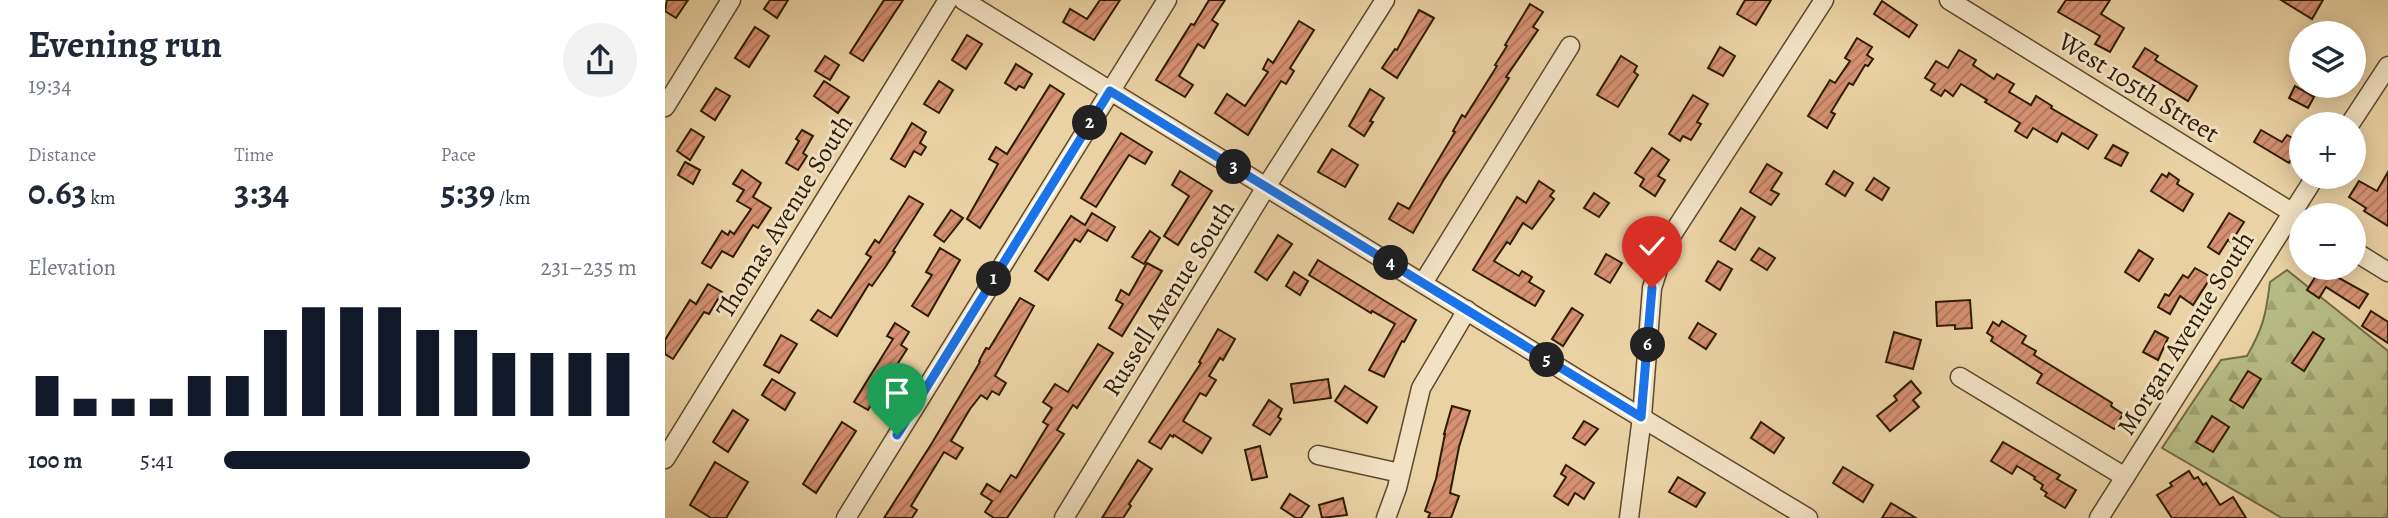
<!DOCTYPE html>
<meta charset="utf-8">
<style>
body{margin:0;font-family:Alegreya,serif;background:#f2f2f3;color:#1f2937;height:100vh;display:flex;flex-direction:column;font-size:26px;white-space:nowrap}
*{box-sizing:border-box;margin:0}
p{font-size:23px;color:#747a83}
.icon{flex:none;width:38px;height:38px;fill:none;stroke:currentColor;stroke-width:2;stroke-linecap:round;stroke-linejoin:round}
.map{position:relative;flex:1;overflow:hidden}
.sheet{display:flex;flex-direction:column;background:#fff;width:665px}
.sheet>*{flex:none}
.fabs{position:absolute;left:1624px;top:21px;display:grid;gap:14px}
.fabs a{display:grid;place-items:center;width:77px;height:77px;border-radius:50%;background:#fff;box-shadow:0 4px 18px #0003;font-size:35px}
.pin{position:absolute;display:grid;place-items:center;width:60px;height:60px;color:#fff;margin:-72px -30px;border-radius:50% 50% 50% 0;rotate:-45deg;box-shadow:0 0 7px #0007}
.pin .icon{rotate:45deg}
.km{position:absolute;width:35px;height:35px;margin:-18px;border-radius:50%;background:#222;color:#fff;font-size:19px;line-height:35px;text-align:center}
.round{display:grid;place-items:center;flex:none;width:74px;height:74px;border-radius:37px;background:#f2f2f3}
.overview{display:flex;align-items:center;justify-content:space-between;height:119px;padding:0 28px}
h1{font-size:38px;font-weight:600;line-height:52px}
.figures{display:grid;grid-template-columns:repeat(3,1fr);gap:10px;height:119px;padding:7px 28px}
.figures div{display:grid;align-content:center}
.figures b{font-size:35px;font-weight:600}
.figures small{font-size:19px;font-weight:400}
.figures p{font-size:19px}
.chart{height:196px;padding:14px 28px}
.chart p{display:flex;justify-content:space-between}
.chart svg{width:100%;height:126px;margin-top:7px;stroke:#111827;stroke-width:6}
ul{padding:0 28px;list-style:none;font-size:23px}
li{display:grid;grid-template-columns:112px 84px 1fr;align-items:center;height:52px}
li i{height:18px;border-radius:9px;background:#111827}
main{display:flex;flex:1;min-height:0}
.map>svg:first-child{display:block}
</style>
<main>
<section class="sheet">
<div class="overview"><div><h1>Evening run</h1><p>19:34</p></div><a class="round"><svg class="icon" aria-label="share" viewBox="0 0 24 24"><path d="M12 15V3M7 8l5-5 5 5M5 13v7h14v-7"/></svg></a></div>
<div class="figures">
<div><p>Distance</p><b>0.63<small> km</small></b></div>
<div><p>Time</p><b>3:34</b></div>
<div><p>Pace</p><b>5:39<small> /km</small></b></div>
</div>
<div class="chart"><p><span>Elevation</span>231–235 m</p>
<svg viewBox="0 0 160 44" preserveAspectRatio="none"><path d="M5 44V30M15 44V38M25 44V38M35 44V38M45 44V30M55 44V30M65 44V14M75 44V6M85 44V6M95 44V6M105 44V14M115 44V14M125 44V22M135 44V22M145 44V22M155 44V22"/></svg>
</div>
<ul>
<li><b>100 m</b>5:41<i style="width:74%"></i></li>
</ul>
</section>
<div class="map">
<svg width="1723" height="518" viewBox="0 0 1723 518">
<defs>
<pattern id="forest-firs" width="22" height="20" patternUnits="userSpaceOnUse" patternTransform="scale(1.75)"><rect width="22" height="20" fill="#b7bc86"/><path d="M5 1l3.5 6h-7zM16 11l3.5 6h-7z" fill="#9ea172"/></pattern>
<pattern id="building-hatch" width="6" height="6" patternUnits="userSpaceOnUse" patternTransform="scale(1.75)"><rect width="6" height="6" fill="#d69173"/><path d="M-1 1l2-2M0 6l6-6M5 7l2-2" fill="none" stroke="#ae765c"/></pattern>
</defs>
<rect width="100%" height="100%" fill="#ebd2a5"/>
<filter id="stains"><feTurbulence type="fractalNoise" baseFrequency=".00286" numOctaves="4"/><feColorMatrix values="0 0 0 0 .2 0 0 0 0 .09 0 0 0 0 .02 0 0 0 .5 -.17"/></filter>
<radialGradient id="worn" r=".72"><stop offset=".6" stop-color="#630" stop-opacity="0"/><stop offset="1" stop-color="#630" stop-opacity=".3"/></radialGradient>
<!-- forest -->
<path fill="url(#forest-firs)" stroke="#726c45" stroke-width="2" d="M1622,270L1723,351V518H1617L1497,448L1556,360L1582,356C1598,328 1601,315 1605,282Z"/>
<!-- building -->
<g fill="url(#building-hatch)" stroke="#2d1b04" stroke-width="2">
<polygon points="2,0 23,0 11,18 0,11"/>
<polygon points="105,0 123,0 112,18 99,9"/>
<polygon points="219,0 238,0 198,61 185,53"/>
<polygon points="435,0 455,0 429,40 398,22 405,9 422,19"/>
<polygon points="544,0 560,0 547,20 553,24 539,48 533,44 514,76 528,85 520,97 491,80 526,24 529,25"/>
<polygon points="1080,0 1106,0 1091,25 1072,14"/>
<polygon points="1401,0 1445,0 1436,14 1459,28 1445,52 1430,44 1435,36 1393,12"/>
<polygon points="1616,0 1658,0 1647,19"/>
<polygon points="1217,1 1252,25 1244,37 1209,14"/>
<polygon points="865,4 878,12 868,27 873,30 841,77 844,78 778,181 748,233 724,219 733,203 744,209 790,132 788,131 797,115 800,117 832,66 830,65 842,46 840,45"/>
<polygon points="754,10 769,18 732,78 717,68 730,49 732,50"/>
<polygon points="634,21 649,30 625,68 629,71 621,84 616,81 583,135 550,113 562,94 580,106 603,72 598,69 603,59 608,63"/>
<polygon points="90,27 104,36 84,67 70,58"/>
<polygon points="302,35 317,44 301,69 287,60"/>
<polygon points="1192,38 1207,47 1202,55 1208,59 1203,66 1200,65 1188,85 1184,83 1166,112 1170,114 1162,128 1143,116 1165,80 1170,83 1185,61 1180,58"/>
<polygon points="1055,47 1070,56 1058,76 1043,68"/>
<polygon points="1480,48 1493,56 1490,60 1532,86 1523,101 1468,67"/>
<polygon points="1294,50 1311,60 1308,65 1329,79 1332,74 1349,84 1344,92 1366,105 1371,96 1387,106 1386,108 1432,135 1423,149 1397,133 1392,142 1368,128 1362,138 1350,131 1355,123 1320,102 1322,100 1296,84 1288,96 1280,90 1276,96 1266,90 1270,84 1260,78 1271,61 1283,68"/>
<polygon points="160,56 174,65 165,80 150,71"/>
<polygon points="956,56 972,66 969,72 973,75 953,107 932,95"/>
<polygon points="351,64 367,74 359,88 354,86 351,90 340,83"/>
<polygon points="159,81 184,97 173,113 149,96"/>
<polygon points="274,81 288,90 274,113 259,104"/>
<polygon points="385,85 399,94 315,228 302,219 333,164 324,159 331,147 342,154"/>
<polygon points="1630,86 1649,97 1643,108 1624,98"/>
<polygon points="51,88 65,96 50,120 36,111"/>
<polygon points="705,89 719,98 705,121 708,122 699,136 684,126"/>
<polygon points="1028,95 1043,104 1032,122 1036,124 1026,140 1018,136 1015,141 1004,134"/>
<polygon points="247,123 261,132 255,143 261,147 256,155 249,151 240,167 226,159"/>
<polygon points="26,129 39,137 25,160 12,151"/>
<polygon points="137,130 148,136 138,153 142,156 133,170 121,163 134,141 131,139"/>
<polygon points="1596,130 1617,142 1622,135 1636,143 1624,163 1589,142"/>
<polygon points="456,133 487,152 480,164 464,155 431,207 416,198"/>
<polygon points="1448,145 1463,153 1456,166 1440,158"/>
<polygon points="987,148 1004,160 993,176 1000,180 990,196 975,186 979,179 970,173"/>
<polygon points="667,149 693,165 680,187 653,172"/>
<polygon points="20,162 35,170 28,184 13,175"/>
<polygon points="1102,164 1117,173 1106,190 1114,194 1106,205 1085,192"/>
<polygon points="77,170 96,183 88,197 106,208 93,228 88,225 68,257 57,251 46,268 37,263 57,231 63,235 65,231 69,234 86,209 72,201 79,190 68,184"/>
<polygon points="515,171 547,191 513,245 499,236 524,196 507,185"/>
<polygon points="1169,171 1188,183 1180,196 1161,184"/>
<polygon points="1723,172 1723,226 1699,211 1701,208 1684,197 1694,181 1712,191"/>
<polygon points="1504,173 1514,180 1512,184 1528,194 1518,211 1486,191 1497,174 1502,177"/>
<polygon points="1209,178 1224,188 1217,200 1201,190"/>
<polygon points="874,181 889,191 885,196 889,199 867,229 858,223 845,244 842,242 829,261 854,276 857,271 867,277 864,282 879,291 870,306 808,270 852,197 861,203"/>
<polygon points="929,193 944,203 934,217 919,208"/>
<polygon points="244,196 258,204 228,251 230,252 221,266 207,286 204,284 172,336 146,320 153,310 166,318 206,257 201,254 210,240 214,243"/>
<polygon points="1076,208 1090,217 1070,250 1055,241"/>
<polygon points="286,210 298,218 279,242 269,235"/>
<polygon points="427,213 450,227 442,241 423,230 415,242 410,239 383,280 370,271 406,216 420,225"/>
<polygon points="1564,213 1579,222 1566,242 1563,240 1554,254 1543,247"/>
<polygon points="485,231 495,238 479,264 467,257"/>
<polygon points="613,235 627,244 602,280 590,272"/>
<polygon points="275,248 295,260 263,316 247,306 267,275 261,272"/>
<polygon points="1094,248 1110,258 1102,270 1086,260"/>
<polygon points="1474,250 1488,259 1474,281 1460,272"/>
<polygon points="941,254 957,263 945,283 930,274"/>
<polygon points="653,260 751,320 739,342 737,341 719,377 704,370 730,324 707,311 706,313 644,275"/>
<polygon points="1053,261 1067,269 1055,290 1041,281"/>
<polygon points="482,263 497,271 457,336 444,328 458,304 451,300 456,290 464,295"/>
<polygon points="1530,268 1546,277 1528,305 1515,296 1505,314 1493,307 1500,294 1504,296 1518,275 1523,278"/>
<polygon points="1656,268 1703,294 1694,308 1661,287 1654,298 1642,290"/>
<polygon points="629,272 643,281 635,295 621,286"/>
<polygon points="43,284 57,292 44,314 39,312 8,359 0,354 0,340 25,300 31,304"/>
<polygon points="355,298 369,306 330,376 341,383 334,395 327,391 322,399 316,395 305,409 286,441 298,448 291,459 279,452 246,506 252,510 247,518 219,518 267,443 315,362 314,361 321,348 324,349"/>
<polygon points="1305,300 1307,328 1290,329 1290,325 1272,326 1271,302"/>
<polygon points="907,308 918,315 898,346 887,339"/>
<polygon points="1706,311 1723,322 1723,343 1697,326"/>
<polygon points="1337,321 1361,336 1357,343 1371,351 1369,355 1447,403 1446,406 1458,414 1449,429 1372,383 1377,374 1326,341 1328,337 1322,333 1328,322 1334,326"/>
<polygon points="230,323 244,332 236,345 242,349 203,410 189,402 228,339 222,336"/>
<polygon points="1033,323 1051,334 1041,349 1024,338"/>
<polygon points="553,329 570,339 558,360 555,358 544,376 551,380 541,396 535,393 518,421 546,438 537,453 509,435 508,437 505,435 496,449 484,442 536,363 534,362"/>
<polygon points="1490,331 1503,338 1493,360 1478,352"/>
<polygon points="1229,332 1256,340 1248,369 1221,362"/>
<polygon points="1648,332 1659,339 1639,371 1627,363"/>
<polygon points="116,335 132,344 114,373 99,365"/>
<polygon points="433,344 448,353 412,408 408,405 392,430 399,434 342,518 329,518 320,512 327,501 316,494 322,484 335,492 346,475 351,478 383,425 378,422 387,408 378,402 390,384 403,392"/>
<polygon points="1583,371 1596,379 1578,408 1565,400"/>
<polygon points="107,379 130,393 120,410 97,395"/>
<polygon points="663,379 666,398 629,403 626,384"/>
<polygon points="1246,381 1256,393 1248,400 1254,407 1225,431 1212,416 1232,400 1229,396"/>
<polygon points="680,386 712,407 702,423 670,401"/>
<polygon points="604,400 617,409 613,417 616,419 605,435 588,425"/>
<polygon points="787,406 805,411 794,447 785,493 794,496 786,518 763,518 765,513 760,511 771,479 780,434 779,434"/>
<polygon points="68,410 83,420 63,452 48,442"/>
<polygon points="1547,416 1564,427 1548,452 1531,442"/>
<polygon points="919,421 933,429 920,445 908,438"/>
<polygon points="177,422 191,431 151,493 138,484"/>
<polygon points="1096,422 1119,438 1109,453 1086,438"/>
<polygon points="1338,442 1395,475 1392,479 1411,490 1400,508 1380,496 1382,493 1376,489 1378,485 1369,479 1370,477 1352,466 1347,474 1326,461"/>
<polygon points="595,446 602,477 587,480 580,450"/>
<polygon points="473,460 487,469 464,504 466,506 458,518 437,518"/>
<polygon points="50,462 83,482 61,518 46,518 25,505"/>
<polygon points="901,465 929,483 919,499 910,493 903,505 889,496 901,477 896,474"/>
<polygon points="1178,467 1208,485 1198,502 1168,483"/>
<polygon points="1524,471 1529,479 1533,477 1538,485 1541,483 1555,505 1568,497 1581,518 1507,518 1492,495 1507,486 1505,483"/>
<polygon points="1013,477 1040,493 1031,507 1004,492"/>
<polygon points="625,494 644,506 636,518 631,518 616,508"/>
<polygon points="678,498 682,515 657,518 654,505"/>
<polygon points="1226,503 1251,518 1217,518"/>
</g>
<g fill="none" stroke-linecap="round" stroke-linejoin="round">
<defs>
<g id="minor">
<polyline points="298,0 914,380 1143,518"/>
<polyline points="1284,0 1636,218"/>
<polyline points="0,107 66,0"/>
<polyline points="1685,124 1723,66"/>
<polyline points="1689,251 1723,272"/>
<polyline points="758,283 905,46"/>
<polyline points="1295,377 1460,477"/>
<polyline points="653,455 735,473"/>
<polyline points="0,459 283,0"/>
<polyline points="181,518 502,0"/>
<polyline points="399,518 601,187 720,0"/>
<polyline points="721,518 732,488 756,388 802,310"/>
<polyline points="964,518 977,417 987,288 1001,244 1159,0"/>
<polyline points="1434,518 1650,177"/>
</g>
</defs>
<!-- minor casing -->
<use href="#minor" stroke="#5c492c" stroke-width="21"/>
<!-- minor -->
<use href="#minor" stroke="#f2e2c4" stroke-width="18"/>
</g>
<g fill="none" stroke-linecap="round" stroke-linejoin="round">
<defs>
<polyline id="route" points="232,435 445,91 976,417 987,288"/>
</defs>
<!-- route casing -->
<use href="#route" stroke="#fff" stroke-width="14"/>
<!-- route -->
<use href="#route" stroke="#1a73e8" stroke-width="9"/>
</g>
<g text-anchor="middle" stroke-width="6" stroke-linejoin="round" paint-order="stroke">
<!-- street labels -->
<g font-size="26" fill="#2d1b04" stroke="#f2e2c4">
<text transform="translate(1474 87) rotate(32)" y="9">West 105th Street</text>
<text transform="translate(119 216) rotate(-58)" y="9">Thomas Avenue South</text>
<text transform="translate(503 298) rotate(-58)" y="9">Russell Avenue South</text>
<text transform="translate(1520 333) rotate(-58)" y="9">Morgan Avenue South</text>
</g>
</g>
<rect width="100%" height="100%" filter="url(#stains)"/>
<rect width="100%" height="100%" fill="url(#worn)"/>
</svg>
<div class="fabs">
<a><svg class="icon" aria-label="layers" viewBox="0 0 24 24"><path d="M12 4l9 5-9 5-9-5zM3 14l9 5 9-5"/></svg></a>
<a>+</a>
<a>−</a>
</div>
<div class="pin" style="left:232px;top:435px;background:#1e9e55"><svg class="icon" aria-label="arrive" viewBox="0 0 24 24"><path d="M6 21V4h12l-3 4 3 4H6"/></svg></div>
<div class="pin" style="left:987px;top:288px;background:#d93025"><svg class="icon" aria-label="check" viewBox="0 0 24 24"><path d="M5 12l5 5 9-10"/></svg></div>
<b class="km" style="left:329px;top:279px">1</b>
<b class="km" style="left:425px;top:123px">2</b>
<b class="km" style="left:569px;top:167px">3</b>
<b class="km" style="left:726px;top:263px">4</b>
<b class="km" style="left:882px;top:360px">5</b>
<b class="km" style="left:983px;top:345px">6</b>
</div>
</main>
